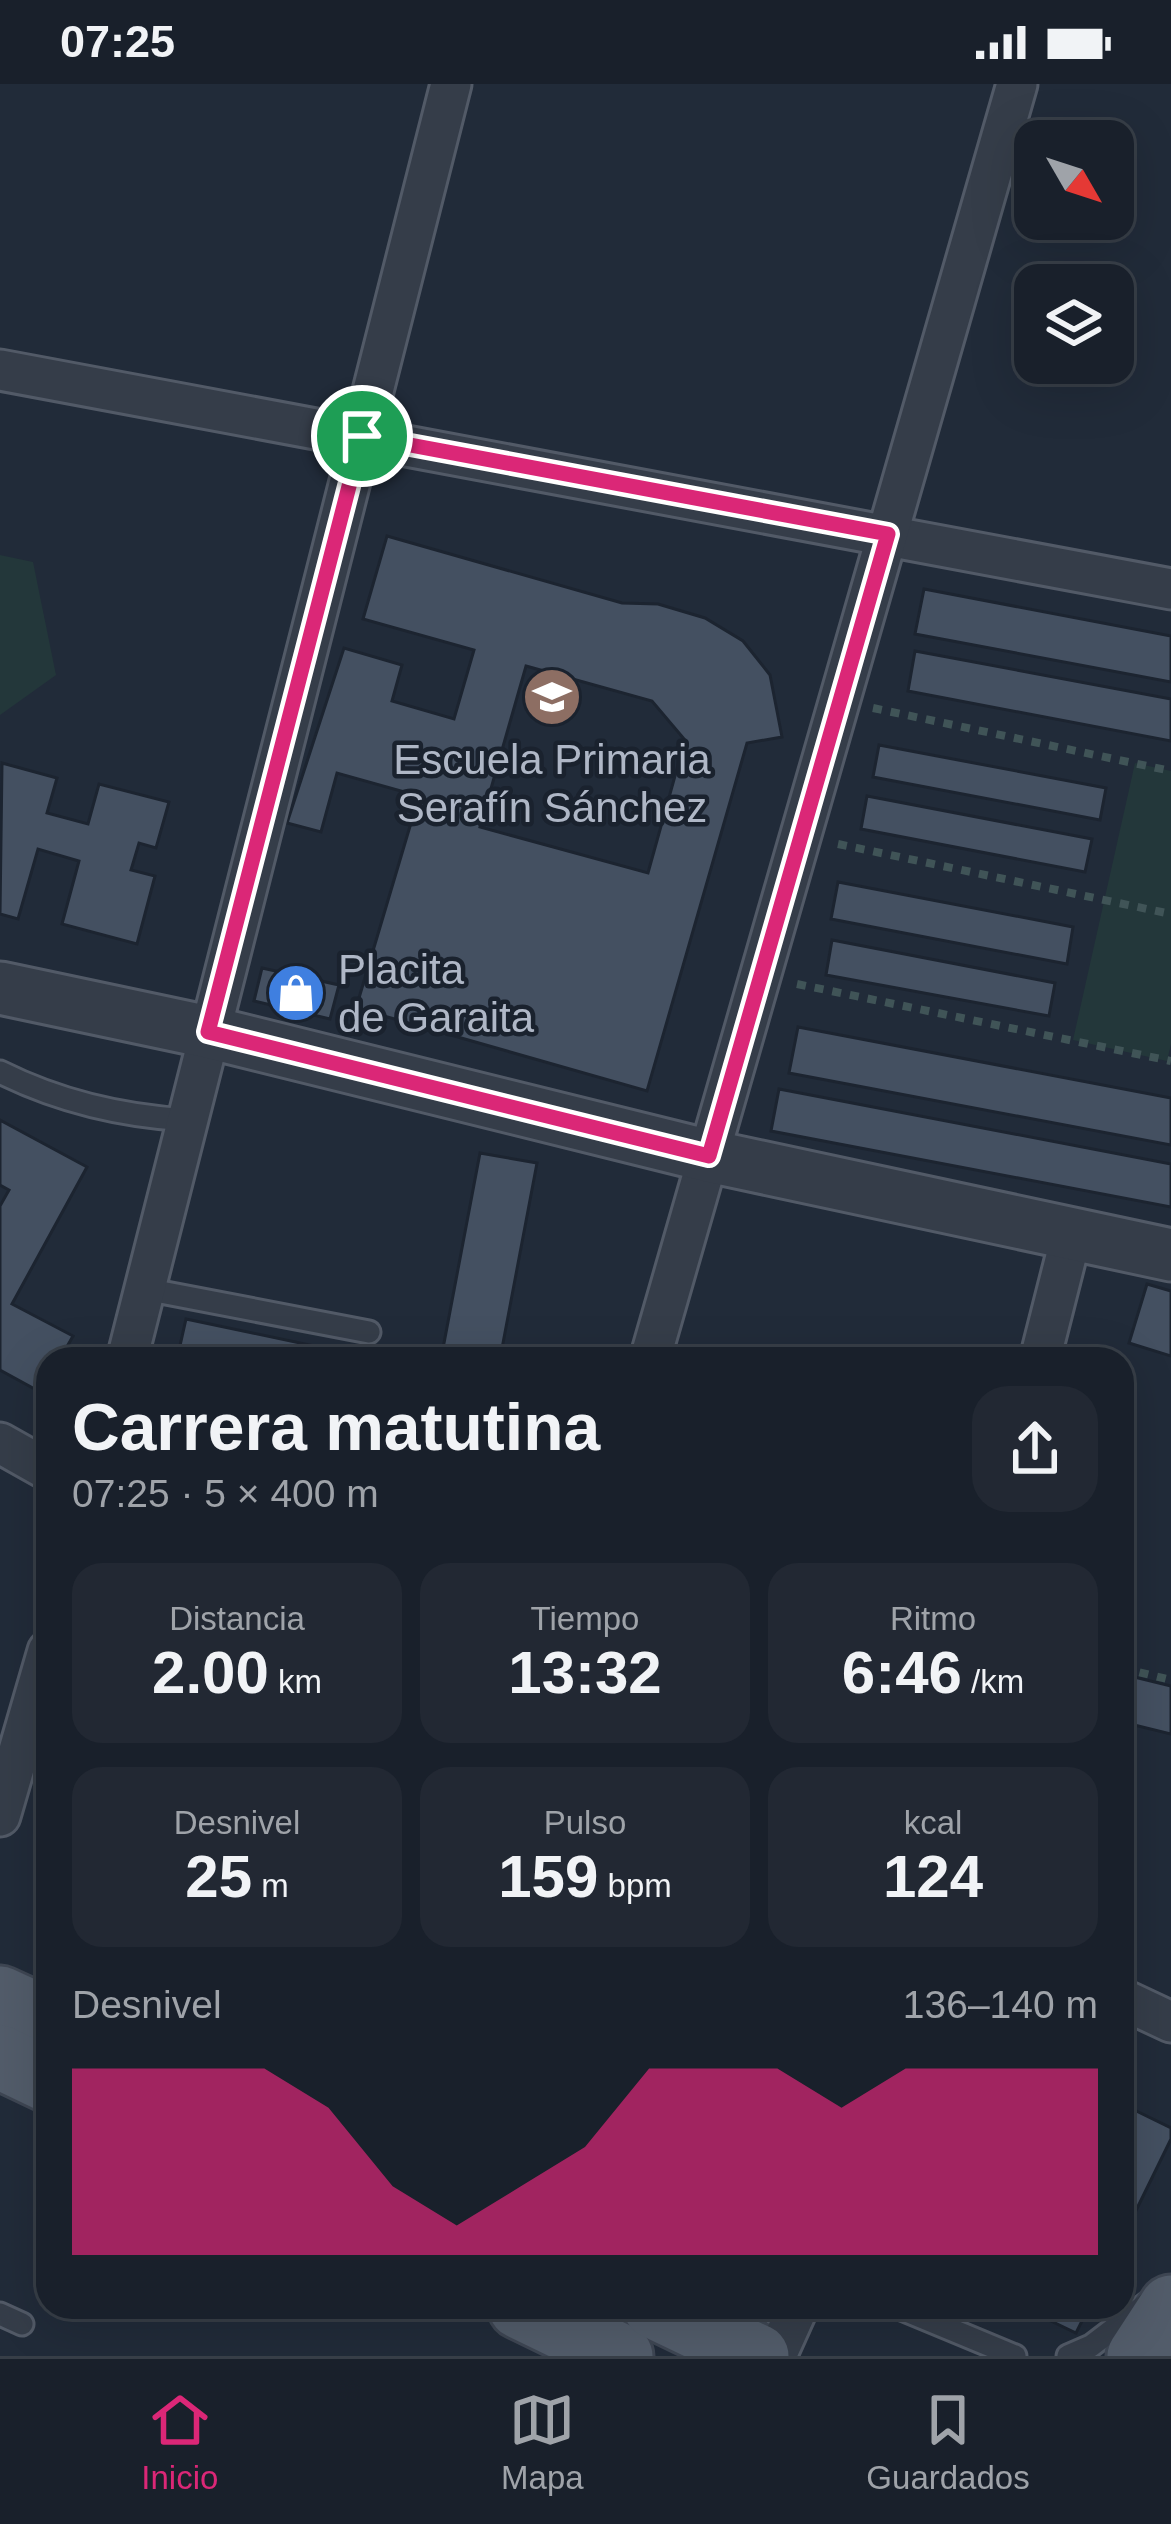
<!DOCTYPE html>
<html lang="es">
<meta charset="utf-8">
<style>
body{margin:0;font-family:Helvetica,sans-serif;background:#222833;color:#f1f3f6;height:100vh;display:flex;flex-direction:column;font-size:45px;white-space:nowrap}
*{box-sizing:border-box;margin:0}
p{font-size:39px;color:#9fa3a9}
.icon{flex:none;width:66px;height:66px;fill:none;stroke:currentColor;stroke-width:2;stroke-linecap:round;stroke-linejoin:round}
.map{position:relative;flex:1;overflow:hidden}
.side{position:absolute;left:36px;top:1263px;width:1098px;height:972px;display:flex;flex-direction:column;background:#19202b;border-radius:36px;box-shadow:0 12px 48px #0002,0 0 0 3px #373e47}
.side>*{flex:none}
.needle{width:78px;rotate:129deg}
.fabs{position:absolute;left:1014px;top:36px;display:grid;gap:24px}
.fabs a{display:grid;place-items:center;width:120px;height:120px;border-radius:24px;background:#19202b;box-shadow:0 12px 48px #0002,0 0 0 3px #373e47;font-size:60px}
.pin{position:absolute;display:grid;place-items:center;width:102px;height:102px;color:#fff;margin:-51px;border:6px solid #fff;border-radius:50%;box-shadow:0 3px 12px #0007}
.round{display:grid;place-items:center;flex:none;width:126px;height:126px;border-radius:36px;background:#222833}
.head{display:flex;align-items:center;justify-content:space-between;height:204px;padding:0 36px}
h1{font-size:66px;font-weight:700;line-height:90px}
.stats{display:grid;grid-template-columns:repeat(3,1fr);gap:18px;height:204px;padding:12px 36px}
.stats div{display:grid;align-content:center;border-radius:30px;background:#222833;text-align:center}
.stats b{font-size:60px;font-weight:700}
.stats small{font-size:33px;font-weight:400}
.stats p{font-size:33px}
.chart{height:336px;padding:24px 36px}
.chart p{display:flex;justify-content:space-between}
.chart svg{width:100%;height:216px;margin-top:12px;fill:#db2777;opacity:.7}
.status{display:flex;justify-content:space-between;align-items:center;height:84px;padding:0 60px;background:#19202b;direction:ltr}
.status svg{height:33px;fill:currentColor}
.tab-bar{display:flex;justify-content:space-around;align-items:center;height:168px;border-top:3px solid #373e47;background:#19202b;font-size:33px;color:#9fa3a9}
.tab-bar a{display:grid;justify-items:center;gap:6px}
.tab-bar .on{color:#db2777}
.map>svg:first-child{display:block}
</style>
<div class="status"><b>07:25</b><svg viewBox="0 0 49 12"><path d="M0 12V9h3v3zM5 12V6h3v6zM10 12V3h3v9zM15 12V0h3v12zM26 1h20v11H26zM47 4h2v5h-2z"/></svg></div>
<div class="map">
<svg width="1171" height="2272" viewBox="0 0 1171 2272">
<rect width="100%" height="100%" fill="#212b39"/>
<!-- green -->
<g fill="#23373a">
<polygon points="0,471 33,478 56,591 0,631"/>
<polygon points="1135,679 1171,687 1171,960 1167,977 1073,956"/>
</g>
<!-- building -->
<g fill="#445061" stroke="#1c2430" stroke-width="3" fill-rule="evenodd">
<path d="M387,452L622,519L658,520L705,534L743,557L770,591L782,653L747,659L647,1007L356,924L419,712L337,689L321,748L287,739L344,564L402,581L392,617L454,635L474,566L363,535ZM526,582L652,617L685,656L648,789L480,743Z"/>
<polygon points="924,505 1171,552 1171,598 915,550"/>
<polygon points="915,567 1171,615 1171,657 908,607"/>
<polygon points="879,661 1106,704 1100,736 873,693"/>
<polygon points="2,679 57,694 47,729 88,740 99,700 169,718 156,764 139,759 131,786 155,792 137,860 62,840 79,777 38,765 18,835 0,830"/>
<polygon points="867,712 1092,755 1085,788 861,745"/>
<polygon points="838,798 1073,843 1067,880 831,835"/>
<polygon points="832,856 1055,899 1049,932 826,891"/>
<polygon points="262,884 339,901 330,935 254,917"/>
<polygon points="798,943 1171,1014 1171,1061 789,989"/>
<polygon points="779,1005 1171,1080 1171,1123 771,1047"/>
<polygon points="0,1036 87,1083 12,1220 73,1252 60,1275 48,1275 48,1298 42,1309 0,1286 0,1122 9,1106 0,1101"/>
<polygon points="480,1069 537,1079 500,1275 441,1275"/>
<polygon points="1147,1200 1171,1207 1171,1272 1129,1259"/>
<polygon points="186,1235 371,1274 177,1275"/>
<polygon points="1122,1590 1171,1602 1171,1650 1122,1638"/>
<polygon points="1122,2020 1171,2044 1171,2055 1122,2155"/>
<polygon points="1022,2223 1089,2223 1076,2249"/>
</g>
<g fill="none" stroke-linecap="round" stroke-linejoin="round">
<defs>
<g id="service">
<path d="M0,988C60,1018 121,1032 187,1036"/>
<polyline points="145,1205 369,1248"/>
<polyline points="897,2223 1015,2272"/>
<polyline points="0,2230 22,2240"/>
<polyline points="1068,2272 1091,2262 1150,2217"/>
</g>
<g id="minor">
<polyline points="0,286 1171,505"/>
<polyline points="127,1275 451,0"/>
<polyline points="650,1275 1017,0"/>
<polyline points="1040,1275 1072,1149"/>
<polyline points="0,1359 48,1386"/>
<polyline points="0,1732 48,1567"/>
<polyline points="1122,1915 1171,1938"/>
<polyline points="776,2272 798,2223"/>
</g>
<polyline id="tertiary" points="0,904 208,948 709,1072 1171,1171"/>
<g id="primary">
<polyline points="0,1914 48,1936"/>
<polyline points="0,1973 48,1996"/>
<polyline points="520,2223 621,2272"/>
<polyline points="655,2223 757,2272"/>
<polyline points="1139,2272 1171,2223"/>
</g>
</defs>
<!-- service casing -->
<use href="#service" stroke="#525a67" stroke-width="27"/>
<!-- minor casing -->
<use href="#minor" stroke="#525a67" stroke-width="45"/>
<!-- tertiary casing -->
<use href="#tertiary" stroke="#525a67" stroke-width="57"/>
<!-- primary casing -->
<use href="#primary" stroke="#3e4653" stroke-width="69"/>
<!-- path -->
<g stroke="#405457" stroke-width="8" stroke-dasharray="9 9" stroke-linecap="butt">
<polyline points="873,624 1171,687"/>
<polyline points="838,760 1171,830"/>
<polyline points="797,900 1171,977"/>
<polyline points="1122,1584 1171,1596"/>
</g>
<!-- service -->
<use href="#service" stroke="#353d49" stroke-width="21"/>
<!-- minor -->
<use href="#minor" stroke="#353d49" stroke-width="39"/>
<!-- tertiary -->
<use href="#tertiary" stroke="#353d49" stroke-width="51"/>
<!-- primary -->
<use href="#primary" stroke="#525c6a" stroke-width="63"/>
</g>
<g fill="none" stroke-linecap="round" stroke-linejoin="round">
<defs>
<polygon id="route" points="362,352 888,450 709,1072 208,948"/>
</defs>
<!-- route casing -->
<use href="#route" stroke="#fff" stroke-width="24"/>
<!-- route -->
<use href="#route" stroke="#db2777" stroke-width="15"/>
</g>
<!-- icons -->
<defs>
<symbol id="school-disc" viewBox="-11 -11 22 22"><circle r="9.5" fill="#8d6e63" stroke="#1a222e"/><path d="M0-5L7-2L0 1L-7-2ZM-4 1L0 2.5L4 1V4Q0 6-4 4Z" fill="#fff"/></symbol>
<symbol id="shop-disc" viewBox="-11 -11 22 22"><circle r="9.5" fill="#3f7fe0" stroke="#1a222e"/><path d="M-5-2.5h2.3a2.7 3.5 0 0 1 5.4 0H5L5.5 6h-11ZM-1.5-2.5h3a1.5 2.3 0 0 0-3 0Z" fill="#fff"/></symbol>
</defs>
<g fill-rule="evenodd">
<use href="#school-disc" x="519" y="580" width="66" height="66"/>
<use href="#shop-disc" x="263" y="876" width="66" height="66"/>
</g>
<g text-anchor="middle" stroke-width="9" stroke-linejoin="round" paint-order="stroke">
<!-- poi labels -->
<g font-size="42" fill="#afb7c6" stroke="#1a222e">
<text x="552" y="690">Escuela Primaria<tspan x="552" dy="48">Serafín Sánchez</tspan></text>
<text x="338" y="900" text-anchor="start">Placita<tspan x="338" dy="48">de Garaita</tspan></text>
</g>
</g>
</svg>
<div class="fabs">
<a><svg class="needle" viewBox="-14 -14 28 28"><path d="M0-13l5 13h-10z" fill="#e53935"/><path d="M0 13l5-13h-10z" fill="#9fa3a9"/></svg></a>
<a><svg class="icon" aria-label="layers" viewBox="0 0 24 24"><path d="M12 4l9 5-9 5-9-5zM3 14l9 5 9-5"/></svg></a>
</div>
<div class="pin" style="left:362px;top:352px;background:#1e9e55"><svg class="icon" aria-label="arrive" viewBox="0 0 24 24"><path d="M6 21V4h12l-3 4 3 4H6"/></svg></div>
<section class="side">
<div class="head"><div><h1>Carrera matutina</h1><p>07:25 · 5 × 400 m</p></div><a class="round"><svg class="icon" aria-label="share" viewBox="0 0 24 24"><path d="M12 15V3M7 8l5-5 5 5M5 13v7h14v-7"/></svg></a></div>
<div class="stats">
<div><p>Distancia</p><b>2.00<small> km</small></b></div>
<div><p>Tiempo</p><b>13:32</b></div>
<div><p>Ritmo</p><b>6:46<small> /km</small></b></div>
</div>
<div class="stats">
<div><p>Desnivel</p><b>25<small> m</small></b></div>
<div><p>Pulso</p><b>159<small> bpm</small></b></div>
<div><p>kcal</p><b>124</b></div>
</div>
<div class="chart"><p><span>Desnivel</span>136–140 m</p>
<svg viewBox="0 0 160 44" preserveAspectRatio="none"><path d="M0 44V6L10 6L20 6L30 6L40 14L50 30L60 38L70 30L80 22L90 6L100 6L110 6L120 14L130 6L140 6L150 6L160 6V44z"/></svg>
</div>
</section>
</div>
<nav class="tab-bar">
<a class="on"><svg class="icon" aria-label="home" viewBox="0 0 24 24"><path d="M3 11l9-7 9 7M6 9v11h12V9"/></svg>Inicio</a>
<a><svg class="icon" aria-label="map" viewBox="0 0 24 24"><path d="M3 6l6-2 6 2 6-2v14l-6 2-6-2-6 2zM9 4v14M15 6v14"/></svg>Mapa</a>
<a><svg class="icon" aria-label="saved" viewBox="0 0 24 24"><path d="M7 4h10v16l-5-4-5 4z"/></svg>Guardados</a>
</nav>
